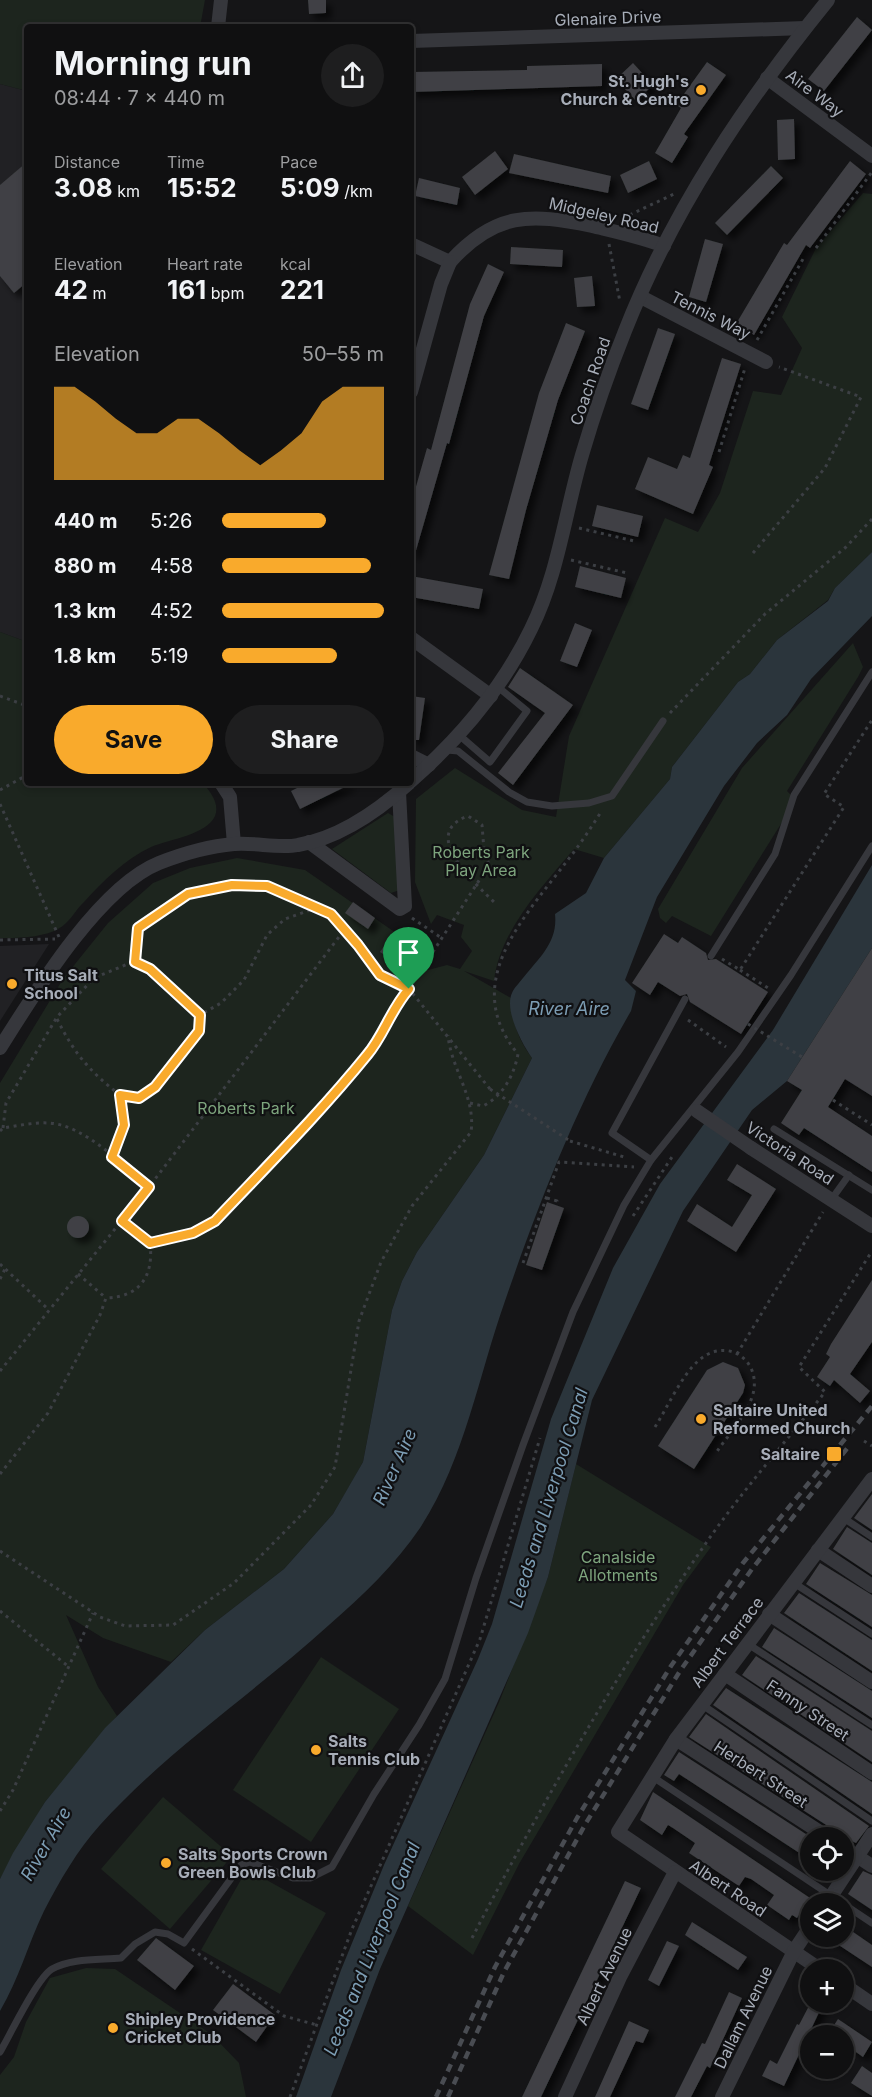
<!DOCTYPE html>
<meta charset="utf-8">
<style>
body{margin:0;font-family:Inter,sans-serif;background:#1e1e1f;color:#f1f3f6;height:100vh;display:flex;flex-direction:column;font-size:22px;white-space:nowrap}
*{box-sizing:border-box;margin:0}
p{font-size:20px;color:#9c9d9f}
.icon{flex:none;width:33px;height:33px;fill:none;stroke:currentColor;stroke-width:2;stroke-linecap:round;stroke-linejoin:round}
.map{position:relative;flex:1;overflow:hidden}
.sheet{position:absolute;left:24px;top:24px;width:390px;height:762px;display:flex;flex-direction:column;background:#101011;border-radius:6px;box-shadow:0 3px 9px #0003,0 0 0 2px #303031}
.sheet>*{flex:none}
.tools{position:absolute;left:800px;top:1827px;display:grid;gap:12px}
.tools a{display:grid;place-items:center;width:54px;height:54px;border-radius:50%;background:#101011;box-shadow:0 3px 9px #0003,0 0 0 2px #303031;font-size:30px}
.pin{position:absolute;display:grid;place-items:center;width:51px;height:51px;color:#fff;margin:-62px -26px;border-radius:50% 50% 50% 0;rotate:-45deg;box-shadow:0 0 6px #0007}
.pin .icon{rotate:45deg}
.round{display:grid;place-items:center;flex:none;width:63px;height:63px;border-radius:32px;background:#1e1e1f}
.head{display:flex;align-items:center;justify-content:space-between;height:102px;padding:0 30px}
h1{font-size:33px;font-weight:700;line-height:45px}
.figures{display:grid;grid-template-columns:repeat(3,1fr);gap:9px;height:102px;padding:6px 30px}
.figures div{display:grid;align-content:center}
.figures b{font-size:26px;font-weight:700}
.figures small{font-size:16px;font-weight:400}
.figures p{font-size:16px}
.chart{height:168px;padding:12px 30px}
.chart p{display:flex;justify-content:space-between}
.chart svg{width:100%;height:108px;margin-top:6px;fill:#f9aa2c;opacity:.7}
.primary-button{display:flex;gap:12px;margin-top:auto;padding:12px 30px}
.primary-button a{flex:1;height:69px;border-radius:36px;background:#f9aa2c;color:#111;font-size:24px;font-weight:700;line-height:69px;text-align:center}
.primary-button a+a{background:#1e1e1f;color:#f1f3f6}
ul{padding:0 30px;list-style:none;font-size:20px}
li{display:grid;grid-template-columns:96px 72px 1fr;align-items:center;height:45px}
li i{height:15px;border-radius:8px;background:#f9aa2c}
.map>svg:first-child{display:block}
</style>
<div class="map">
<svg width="872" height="2097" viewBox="0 0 872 2097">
<defs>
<filter id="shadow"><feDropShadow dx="5.5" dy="5.5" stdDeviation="3" flood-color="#0009"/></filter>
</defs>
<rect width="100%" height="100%" fill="#151517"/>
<!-- built -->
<g fill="#212124">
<polygon points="0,84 27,91 27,642 0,632"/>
<polygon points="49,944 0,1021 0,946"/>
</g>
<!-- green -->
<g fill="#1d251e">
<polygon points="0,0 205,0 200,27 27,27 27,91 0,84"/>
<path d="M863,193L872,194V552L835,588L828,600L777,640L750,674L738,682L672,767L670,779L604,858L574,849C542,887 500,930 494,981L464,971L511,998C511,1020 519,1041 532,1058L484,1155L417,1252L402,1281L392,1310L363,1462L350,1485L333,1514L284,1569L205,1630L171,1662L103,1638L66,1615L98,1687L117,1716L45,1802L0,1879V1083L63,979L108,923L153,883L190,868L237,858L305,870L422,951L415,962L428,970L447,965L460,969L472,951L461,937L464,925L437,915L431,924L415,882L416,799L455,768L522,810L556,817L569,736L665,518L698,532L720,493L753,391L781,395L802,348L782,317L816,248Z"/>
<path d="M0,632L27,642V783H203C210,792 220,803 215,816C206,835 170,839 151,847C125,859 103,881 84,902C77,908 73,917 66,923C51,938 20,938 0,938Z"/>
<polygon points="853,643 863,667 858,677 787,791 792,796 784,819 711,936 672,916 666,923 660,918 658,909 742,768"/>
<polygon points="388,813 395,817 400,890 391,893 332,849"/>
<polygon points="576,1464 711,1547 683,1585 519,1864 473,1955 408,1906 500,1700 548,1577"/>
<polygon points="321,1657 399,1709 311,1842 233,1790"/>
<polygon points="163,1797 232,1856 170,1929 101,1869"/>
<polygon points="247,1869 326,1913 280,1994 201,1950"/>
<polygon points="86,1968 115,1969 211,2034 239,2063 246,2097 0,2097 0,2075 14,2057 26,2022 50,1978"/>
</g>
<!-- water -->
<g fill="#2b353c">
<path d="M872,552V616L811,679L787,715L757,743L724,786L657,897L625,980L636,991L631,1011C578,1102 539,1202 505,1301C478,1377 465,1459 420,1528C395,1565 363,1595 329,1625C254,1693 169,1749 100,1825C78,1849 59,1882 44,1911C28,1944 19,1979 0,2011V1879L13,1853L45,1802L105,1728L205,1630L284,1569L333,1514L363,1462L392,1310L402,1281L417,1252L484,1155L532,1058C522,1044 504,1010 512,993C514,988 520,982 523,978C540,957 558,942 555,914L586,893L604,858L670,779L672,767L738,682L750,674L777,640L828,601L835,588Z"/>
<polygon points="872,865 872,948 787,1081 752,1110 683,1211 592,1400 548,1577 528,1633 380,1969 331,2097 296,2097 341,1970 384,1865 478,1659 492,1624 551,1419 613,1268 660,1184 773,1030"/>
</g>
<!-- building -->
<g fill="#3f4044" filter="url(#shadow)">
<polygon points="308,0 326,0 326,13 309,14"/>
<polygon points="857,17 872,30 824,91 808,79"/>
<polygon points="707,62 726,75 684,134 688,137 672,163 655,153 681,108 676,105"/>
<polygon points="633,63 653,85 636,101 616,79"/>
<polygon points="602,64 602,86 411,92 411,72 527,70 527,66"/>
<polygon points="794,119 795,159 778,160 777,120"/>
<polygon points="495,151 508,169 475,195 462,177"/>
<polygon points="514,154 611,176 608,193 509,173"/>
<polygon points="649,161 657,179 628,193 620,175"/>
<polygon points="850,161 866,174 810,248 806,245 754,335 736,324 784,243 787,245"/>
<polygon points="27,162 27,282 14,293 0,276 0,185"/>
<polygon points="771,166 783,178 727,235 715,223"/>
<polygon points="419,178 460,188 457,205 415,196"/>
<polygon points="705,239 723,244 706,302 689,297"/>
<polygon points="511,247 563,250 562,267 510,264"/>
<polygon points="488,264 504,272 484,316 449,444 447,443 415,554 411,553 411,504 427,448 431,450 470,304"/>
<polygon points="592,276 595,306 577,307 574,278"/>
<polygon points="566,323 585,331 558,400 526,510 509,579 489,575 539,393"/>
<polygon points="658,328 675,334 648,410 631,404"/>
<polygon points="722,358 741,364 709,465 713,467 693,514 635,489 648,457 677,469 683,455 690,458"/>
<polygon points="597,505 643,516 638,537 592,526"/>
<polygon points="580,566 626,578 621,598 575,587"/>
<polygon points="411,576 483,589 479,609 411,597"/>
<polygon points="575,623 592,630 577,667 560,661"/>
<polygon points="520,668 573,705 513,785 498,773 545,713 508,687"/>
<polygon points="411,696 425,698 419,740 411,740"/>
<polygon points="307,783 353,783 300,809 291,791"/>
<polygon points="353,902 375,918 368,929 345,913"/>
<polygon points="664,934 678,943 682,937 706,953 708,960 716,959 768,992 741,1034 690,1002 687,994 680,996 658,982 650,995 632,983"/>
<polygon points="405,938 418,948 405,968 380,952 389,939 400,946"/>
<polygon points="872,948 872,1096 845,1079 828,1107 872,1136 872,1172 804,1128 799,1135 781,1123 802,1090 787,1081"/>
<polygon points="737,1164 776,1189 736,1252 687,1221 697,1204 732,1227 752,1195 727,1180"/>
<polygon points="547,1202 564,1208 542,1270 526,1265"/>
<circle cx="78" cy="1227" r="11"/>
<polygon points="872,1280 872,1342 850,1374 870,1391 860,1403 834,1380 830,1386 817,1377 830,1357 826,1354 831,1344"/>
<polygon points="723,1362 738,1368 745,1385 743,1393 694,1469 658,1446 707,1370"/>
<polygon points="872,1494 872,1530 854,1518"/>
<polygon points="847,1527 872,1543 872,1575 833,1549"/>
<polygon points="820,1563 872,1595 872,1627 806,1584"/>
<polygon points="799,1593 872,1640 872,1671 784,1613"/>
<polygon points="774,1628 872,1691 872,1718 762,1647"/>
<polygon points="756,1656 872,1731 872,1762 742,1675"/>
<polygon points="726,1688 872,1782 872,1814 713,1705"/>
<polygon points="706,1714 869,1826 856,1843 845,1838 838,1838 834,1830 689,1737"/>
<polygon points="679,1752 812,1838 810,1860 679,1774 674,1781 664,1775"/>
<polygon points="653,1792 810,1898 797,1918 792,1915 789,1920 767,1905 774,1895 751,1879 745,1877 739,1886 689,1853 695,1843 673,1828 668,1825 662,1835 640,1820"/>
<polygon points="863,1871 872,1875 872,1910 848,1894"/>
<polygon points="625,1881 641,1888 541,2097 522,2097"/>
<polygon points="692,1922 747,1957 738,1970 685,1935"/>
<polygon points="843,1925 872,1945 872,1967 825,1936 843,1936"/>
<polygon points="156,1938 194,1966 175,1990 137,1960"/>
<polygon points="667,1941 679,1946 659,1986 648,1980"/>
<polygon points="233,1984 275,2015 256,2042 213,2010"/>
<polygon points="729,1992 742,1998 710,2068 707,2066 691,2097 675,2097 702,2043 705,2044"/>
<polygon points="811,2002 824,2002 784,2086 762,2076 770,2060 777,2064 797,2024 799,2025"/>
<polygon points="838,2019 872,2042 863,2057 843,2043 843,2036 827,2036"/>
<polygon points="629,2021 649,2030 643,2043 636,2041 610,2097 595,2097"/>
<polygon points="862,2066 872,2073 872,2096 851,2083"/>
</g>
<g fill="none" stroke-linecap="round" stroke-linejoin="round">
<!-- path -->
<g stroke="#3c3f44" stroke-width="3" stroke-dasharray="3 4.5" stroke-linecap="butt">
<polyline points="623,218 674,194"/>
<polyline points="609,244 620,302"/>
<polyline points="816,248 872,172"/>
<polyline points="757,340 803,259"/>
<polyline points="719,452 745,368"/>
<polyline points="579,528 634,541"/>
<polyline points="753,553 825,468 861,397 779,367"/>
<polyline points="571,560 627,573"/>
<polyline points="0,696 27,706"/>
<polyline points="670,713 765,614 846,547 872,519"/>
<polyline points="0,790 27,775"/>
<polyline points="0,804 59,937"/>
<polyline points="412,918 443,939"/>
<polyline points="0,940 55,939"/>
<polyline points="722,959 740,970 844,807 824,794 872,720"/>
<polyline points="135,961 150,969 200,1015"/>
<polyline points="740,970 768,988"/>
<path d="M57,1019C74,1053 89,1071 120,1095"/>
<polyline points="688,1020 726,1047"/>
<path d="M490,1089L409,989L489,865L484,850L482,825L468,816C418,834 476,884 495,903"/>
<polyline points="833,1100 872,1125"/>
<path d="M470,1103L483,1106C503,1096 514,1075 518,1054C459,983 524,918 567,861C579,846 590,829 601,812"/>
<path d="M3,1128L6,1103L57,1017L94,978L135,961L138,928C154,917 170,902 188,894C236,873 310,891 345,929"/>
<path d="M0,1131L3,1128C17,1126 34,1122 49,1123C84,1125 123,1165 149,1187"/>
<polyline points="570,1141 624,1157"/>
<polyline points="113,1157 124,1126 120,1095 139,1098 155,1087 199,1031 200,1015 221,1003 244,980 267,935 285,919 316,908"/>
<polyline points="547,1198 557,1201 555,1205"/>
<polyline points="633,1216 674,1154"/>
<polyline points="523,1263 559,1162 634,1167"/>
<polyline points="0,1264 49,1310"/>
<polyline points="78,1274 106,1298"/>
<polyline points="0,1279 5,1269"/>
<polyline points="737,1354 823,1212"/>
<path d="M0,1371L149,1187L345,929L379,975L409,989C391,1009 384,1035 367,1055C320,1113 267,1166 215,1221L193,1233L150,1243"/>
<path d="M655,1427C667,1408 681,1377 697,1362C725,1335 762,1359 753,1394C747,1415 728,1435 716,1453"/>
<polyline points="864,1441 872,1446"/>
<path d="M0,1474L48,1413L100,1315L106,1298C140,1297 154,1276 150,1243L121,1221"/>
<path d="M0,1551L100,1617L125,1626L173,1625L234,1583L311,1505L335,1467L359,1321L381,1262L412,1206L471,1132C476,1097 451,1069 448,1035"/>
<polyline points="0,1611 69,1667"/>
<polyline points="0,1811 13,1790 93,1613"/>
<path d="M472,1938C542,1803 618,1671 704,1546C741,1492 785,1443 825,1392L799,1367L872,1251"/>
<polyline points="192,1949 284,2016 317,2025"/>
<polyline points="290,2097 352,1929 480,1639 540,1438"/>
</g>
<!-- lane -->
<g stroke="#36373c" stroke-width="7">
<polyline points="459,735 490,762 527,711 498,687"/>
<polyline points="447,750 458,751 509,792 527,802 552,806 589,803 612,796 663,721"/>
<polyline points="711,956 775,854 794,795 872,672"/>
<polyline points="774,1129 872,1190"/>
<polyline points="651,1160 612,1133 685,999"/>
<polyline points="831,1200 849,1175"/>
<polyline points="842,1517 872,1537"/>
<polyline points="794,1583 872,1634"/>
<polyline points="748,1644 872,1725"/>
<polyline points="701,1704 872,1821"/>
<polyline points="653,1777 872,1923"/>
<path d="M0,2052C10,2035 37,1978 52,1969C71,1958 99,1960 121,1958L135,1944L155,1932L168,1934L184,1943L241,1865L250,1862L293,1878H310L332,1867L374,1794L419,1725L445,1679L476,1578L523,1445L573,1312L624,1205L651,1160L738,1052L791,975L872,846"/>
</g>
<!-- street -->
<g stroke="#36373c" stroke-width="14">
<polyline points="218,27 221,0"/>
<polyline points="411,41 805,28"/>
<polyline points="767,78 872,156"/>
<path d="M411,244L450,262C495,212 530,213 592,226C617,232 641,237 664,246"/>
<polyline points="641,297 766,362"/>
<polyline points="411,392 441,284 450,262"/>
<polyline points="411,638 491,696"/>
<polyline points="411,756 429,765"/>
<path d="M411,781C460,738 502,689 531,629C558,575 565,513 582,455C594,414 609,371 625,331C673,209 746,101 828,0"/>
<polyline points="221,783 230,797 234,844"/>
<polyline points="309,842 400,909 405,906 399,792"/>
<path d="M0,1048C34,994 99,887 159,863C182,854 210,846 234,844C255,842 278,849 298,845C339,838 379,810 409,783"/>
<polyline points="751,1148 872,1226"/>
<polyline points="818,1550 872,1586"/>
<polyline points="769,1614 872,1682"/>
<polyline points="725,1674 872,1773"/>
<polyline points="676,1739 829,1838"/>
<polyline points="843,1847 872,1866"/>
<polyline points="826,1904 872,1834"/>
<polyline points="821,1970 618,1832 676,1739 872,1479"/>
<polyline points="843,1984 872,2004"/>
<polyline points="565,2097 620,1977 675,1872"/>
<polyline points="722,2097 794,1951 810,1927"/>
</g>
<!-- rail -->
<g stroke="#494c52" stroke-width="4.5" stroke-dasharray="8 6" stroke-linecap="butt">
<polyline points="436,2097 495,1967 577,1818 671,1666 743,1563 872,1406"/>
<polyline points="448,2097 504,1972 586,1823 680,1671 752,1569 849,1446"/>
</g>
<!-- path-bridge -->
<g stroke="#3c3f44" stroke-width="3" stroke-dasharray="3 4.5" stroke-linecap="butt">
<polyline points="748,1024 802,1057"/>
<polyline points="490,1089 570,1141"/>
</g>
<!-- street-bridge -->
<polyline stroke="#36373c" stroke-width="14" points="697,1111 751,1148"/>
</g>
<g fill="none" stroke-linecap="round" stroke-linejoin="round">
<defs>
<path id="route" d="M232,885L267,886L331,914L358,945L380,975L409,989C391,1009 384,1035 367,1055C320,1113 267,1166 215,1221L193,1233L150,1243L122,1221L149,1187L112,1157L124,1125L120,1095L139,1098L155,1087L199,1031L200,1015L150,969L135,962L138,928L188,894Z"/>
</defs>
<!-- route casing -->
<use href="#route" stroke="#fff" stroke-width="12"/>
<!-- route -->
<use href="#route" stroke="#f9aa2c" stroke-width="8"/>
</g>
<!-- markers -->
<g fill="#f9aa2c" stroke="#101012" stroke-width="2">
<circle cx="701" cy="90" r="6"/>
<circle cx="12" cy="984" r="6"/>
<circle cx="701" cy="1419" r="6"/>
<rect x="826" y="1446" width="16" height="16" rx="3"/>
<circle cx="316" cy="1750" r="6"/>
<circle cx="166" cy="1863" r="6"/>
<circle cx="113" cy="2028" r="6"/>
</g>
<g text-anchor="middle" stroke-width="4.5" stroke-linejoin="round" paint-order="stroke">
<!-- street labels -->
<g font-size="16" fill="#a7adb8" stroke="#101012">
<text transform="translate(608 18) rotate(-2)" y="6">Glenaire Drive</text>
<text transform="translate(815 93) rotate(37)" y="6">Aire Way</text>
<text transform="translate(604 215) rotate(13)" y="6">Midgeley Road</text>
<text transform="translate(711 315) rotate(27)" y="6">Tennis Way</text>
<text transform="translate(590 381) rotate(-71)" y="6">Coach Road</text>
<text transform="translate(790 1153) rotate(33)" y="6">Victoria Road</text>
<text transform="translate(727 1642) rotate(-53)" y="6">Albert Terrace</text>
<text transform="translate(808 1710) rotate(34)" y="6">Fanny Street</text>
<text transform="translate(761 1774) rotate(33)" y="6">Herbert Street</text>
<text transform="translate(728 1888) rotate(34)" y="6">Albert Road</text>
<text transform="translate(604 1976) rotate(-64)" y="6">Albert Avenue</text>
<text transform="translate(743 2017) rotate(-64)" y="6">Dallam Avenue</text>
</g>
<!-- poi labels -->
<g font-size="16" font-weight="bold" fill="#a7adb8" stroke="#101012" text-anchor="start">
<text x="689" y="87" text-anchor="end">St. Hugh's<tspan x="689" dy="18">Church &amp; Centre</tspan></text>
<text x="24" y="981">Titus Salt<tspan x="24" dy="18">School</tspan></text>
<text x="713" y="1416">Saltaire United<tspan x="713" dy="18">Reformed Church</tspan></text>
<text x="820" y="1460" text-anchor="end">Saltaire</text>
<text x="328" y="1747">Salts<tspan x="328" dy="18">Tennis Club</tspan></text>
<text x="178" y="1860">Salts Sports Crown<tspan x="178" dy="18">Green Bowls Club</tspan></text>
<text x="125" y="2025">Shipley Providence<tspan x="125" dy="18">Cricket Club</tspan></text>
</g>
<!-- park labels -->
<g font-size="16" fill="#7da47d" stroke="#101012">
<text x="481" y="858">Roberts Park<tspan x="481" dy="18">Play Area</tspan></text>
<text x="246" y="1114">Roberts Park</text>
<text x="618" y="1563">Canalside<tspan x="618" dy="18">Allotments</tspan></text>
</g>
<!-- water labels -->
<g font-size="18" font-style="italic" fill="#7c9db4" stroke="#101012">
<text x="569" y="1015">River Aire</text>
<text transform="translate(395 1467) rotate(-66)" y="6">River Aire</text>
<text transform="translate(549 1498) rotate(-73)" y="6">Leeds and Liverpool Canal</text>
<text transform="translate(46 1844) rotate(-60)" y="6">River Aire</text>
<text transform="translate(372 1949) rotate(-68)" y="6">Leeds and Liverpool Canal</text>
</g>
</g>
</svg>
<div class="tools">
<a><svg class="icon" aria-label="locate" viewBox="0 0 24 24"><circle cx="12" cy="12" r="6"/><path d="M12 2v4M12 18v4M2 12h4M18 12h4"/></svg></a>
<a><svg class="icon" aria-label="layers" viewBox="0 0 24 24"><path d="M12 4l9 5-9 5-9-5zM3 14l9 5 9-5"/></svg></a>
<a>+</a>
<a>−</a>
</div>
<div class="pin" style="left:409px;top:989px;background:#1e9e55"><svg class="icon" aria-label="arrive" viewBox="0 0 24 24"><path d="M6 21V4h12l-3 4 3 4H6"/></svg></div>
<section class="sheet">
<div class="head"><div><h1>Morning run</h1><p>08:44 · 7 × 440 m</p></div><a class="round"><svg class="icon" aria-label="share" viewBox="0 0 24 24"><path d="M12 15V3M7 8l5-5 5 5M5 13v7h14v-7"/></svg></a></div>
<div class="figures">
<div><p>Distance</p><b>3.08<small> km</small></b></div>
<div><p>Time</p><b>15:52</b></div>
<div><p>Pace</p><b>5:09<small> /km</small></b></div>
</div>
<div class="figures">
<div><p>Elevation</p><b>42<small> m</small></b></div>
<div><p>Heart rate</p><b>161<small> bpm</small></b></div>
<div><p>kcal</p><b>221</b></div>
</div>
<div class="chart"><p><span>Elevation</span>50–55 m</p>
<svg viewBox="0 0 160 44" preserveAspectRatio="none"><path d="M0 44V6L10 6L20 12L30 19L40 25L50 25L60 19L70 19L80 25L90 32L100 38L110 32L120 25L130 12L140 6L150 6L160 6V44z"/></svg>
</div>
<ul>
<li><b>440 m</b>5:26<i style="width:64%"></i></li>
<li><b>880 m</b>4:58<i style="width:92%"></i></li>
<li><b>1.3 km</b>4:52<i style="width:100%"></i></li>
<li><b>1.8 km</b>5:19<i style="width:71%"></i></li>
</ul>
<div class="primary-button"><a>Save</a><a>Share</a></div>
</section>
</div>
